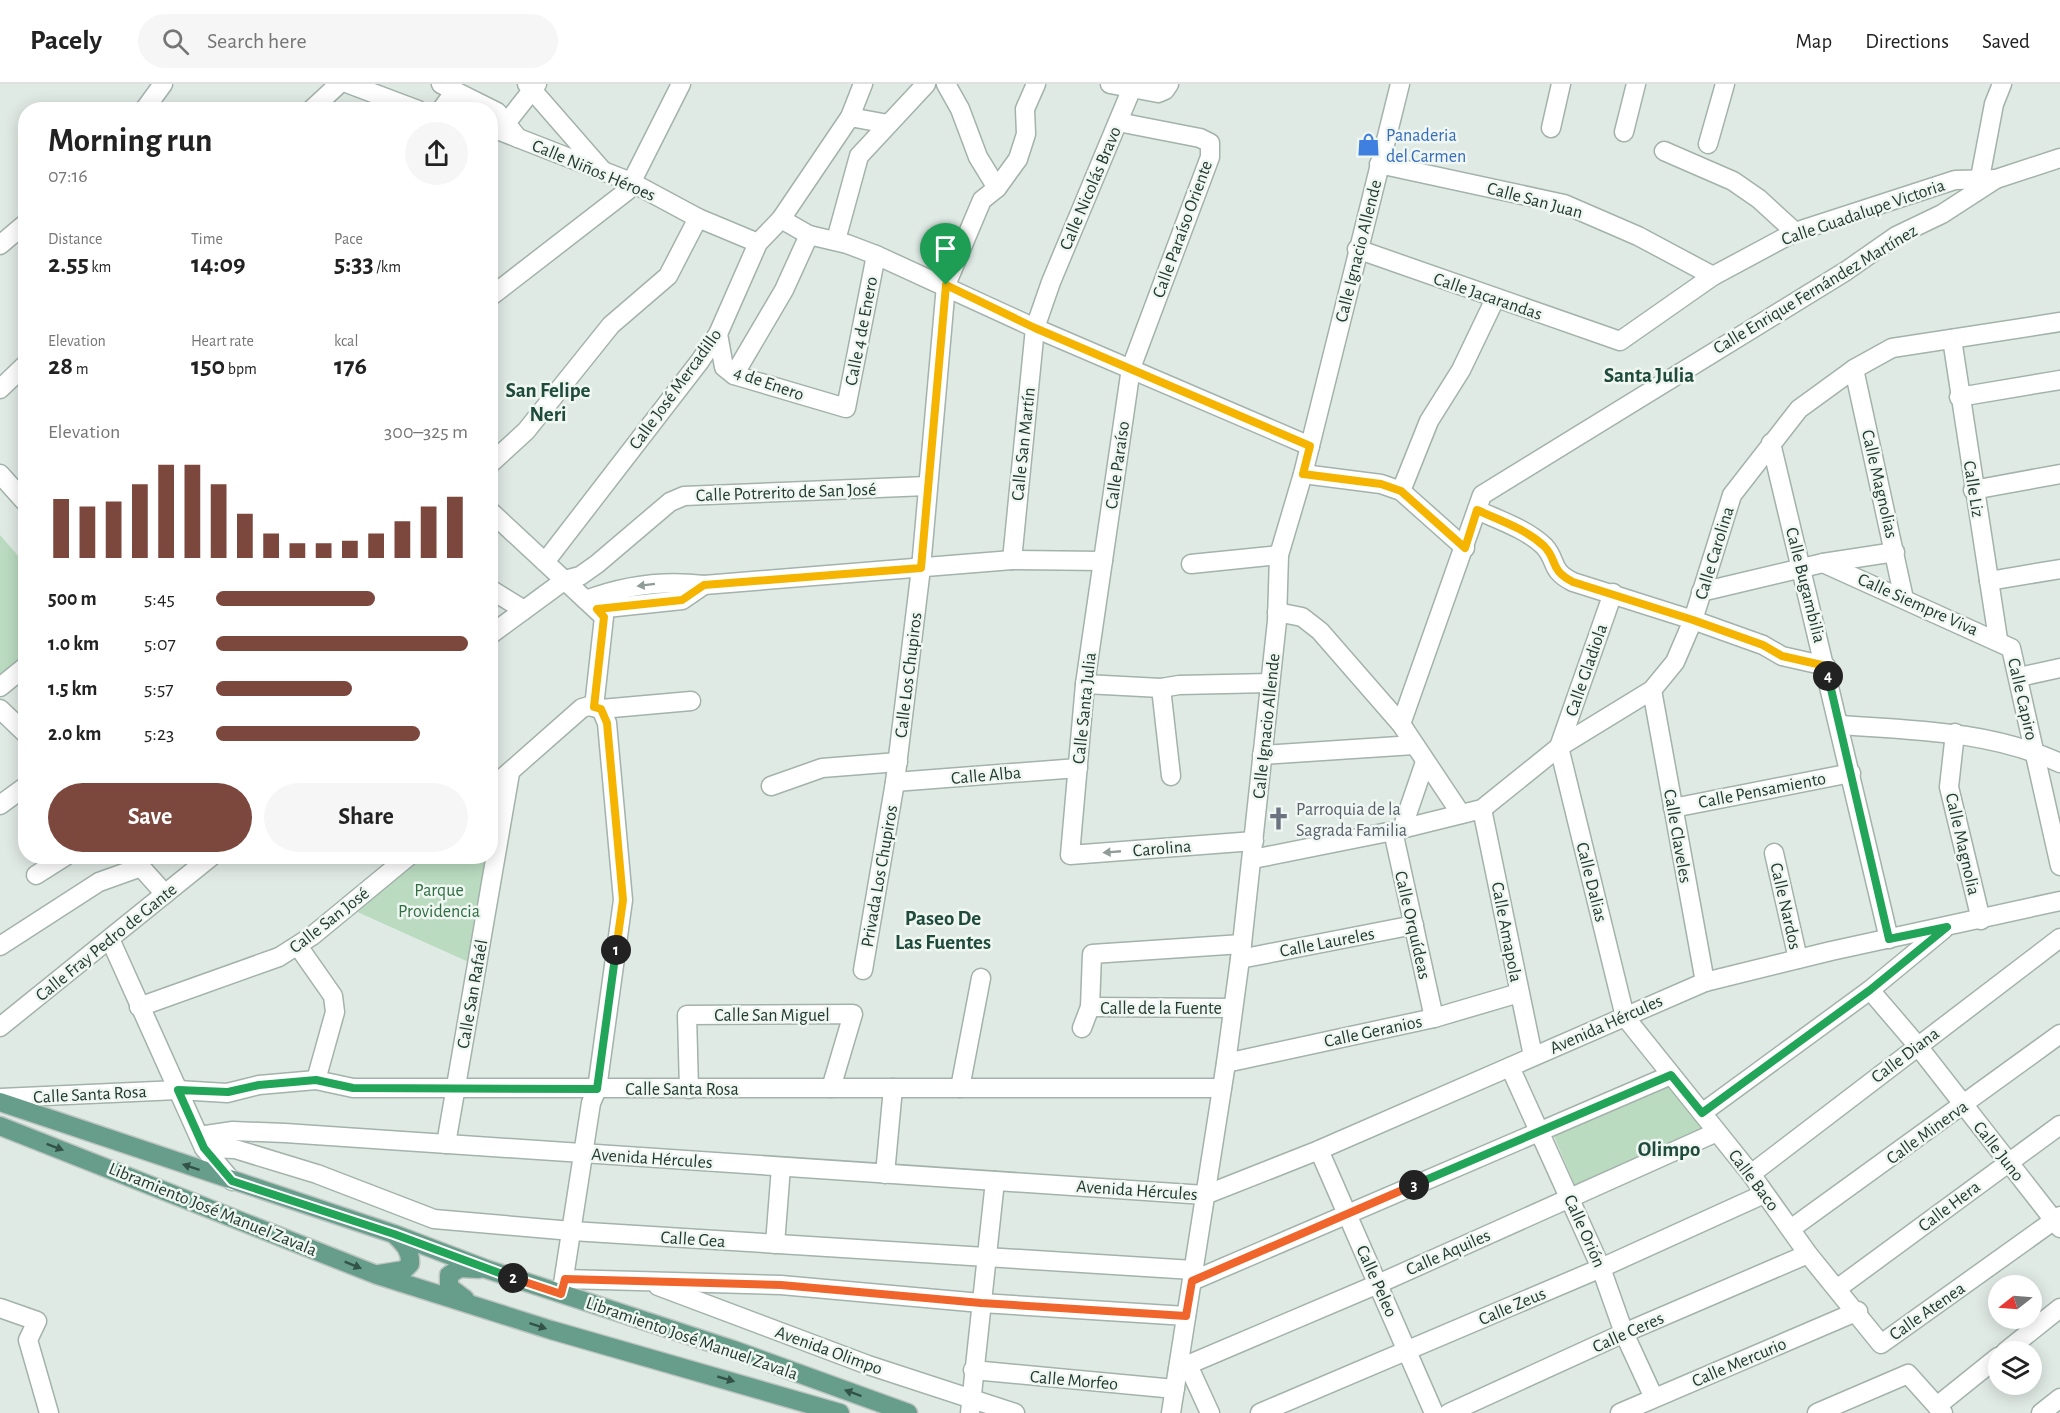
<!DOCTYPE html>
<meta charset="utf-8">
<style>
body{margin:0;font-family:"Alegreya Sans",sans-serif;background:#f6f6f6;color:#222;height:100vh;display:flex;flex-direction:column;font-size:22px;white-space:nowrap}
*{box-sizing:border-box;margin:0}
p{font-size:20px;color:#767676}
.icon{flex:none;width:33px;height:33px;fill:none;stroke:currentColor;stroke-width:2;stroke-linecap:round;stroke-linejoin:round}
.map{position:relative;flex:1;overflow:hidden}
.sheet{position:absolute;left:18px;top:18px;width:480px;height:762px;display:flex;flex-direction:column;background:#fff;border-radius:24px;box-shadow:0 3px 15px #0003}
.sheet>*{flex:none}
.needle{width:39px;rotate:253deg}
.buttons{position:absolute;left:1988px;top:1191px;display:grid;gap:12px}
.buttons a{display:grid;place-items:center;width:54px;height:54px;border-radius:50%;background:#fff;box-shadow:0 3px 15px #0003;font-size:30px}
.pin{position:absolute;display:grid;place-items:center;width:51px;height:51px;color:#fff;margin:-62px -26px;border-radius:50% 50% 50% 0;rotate:-45deg;box-shadow:0 0 6px #0007}
.pin .icon{rotate:45deg}
.km{position:absolute;width:30px;height:30px;margin:-15px;border-radius:50%;background:#222;color:#fff;font-size:16px;line-height:30px;text-align:center}
.round{display:grid;place-items:center;flex:none;width:63px;height:63px;border-radius:32px;background:#f6f6f6}
.summary{display:flex;align-items:center;justify-content:space-between;height:102px;padding:0 30px}
h1{font-size:33px;font-weight:700;line-height:45px}
.stats{display:grid;grid-template-columns:repeat(3,1fr);gap:9px;height:102px;padding:6px 30px}
.stats div{display:grid;align-content:center}
.stats b{font-size:26px;font-weight:700}
.stats small{font-size:16px;font-weight:400}
.stats p{font-size:16px}
.chart{height:168px;padding:12px 30px}
.chart p{display:flex;justify-content:space-between}
.chart svg{width:100%;height:108px;margin-top:6px;stroke:#7c473d;stroke-width:6}
.button{display:flex;gap:12px;margin-top:auto;padding:12px 30px}
.button a{flex:1;height:69px;border-radius:36px;background:#7c473d;color:#fff;font-size:24px;font-weight:700;line-height:69px;text-align:center}
.button a+a{background:#f6f6f6;color:#222}
ul{padding:0 30px;list-style:none;font-size:20px}
li{display:grid;grid-template-columns:96px 72px 1fr;align-items:center;height:45px}
li i{height:15px;border-radius:8px;background:#7c473d}
header{display:flex;align-items:center;gap:36px;box-sizing:border-box;height:84px;padding:0 30px;background:#fff;border-bottom:2px solid #e0e0e0}
header strong{font-size:28px}
nav{display:flex;gap:33px;margin-inline-start:auto;font-size:21px}
.search{width:420px;height:54px;background:#f6f6f6;display:flex;align-items:center;gap:15px;box-sizing:border-box;padding:0 21px;border-radius:33px;color:#767676;font-size:22px}
.map>svg:first-child{display:block}
</style>
<header>
<strong>Pacely</strong>
<div class="search"><svg class="icon" aria-label="search" viewBox="0 0 24 24"><circle cx="10" cy="10" r="6"/><path d="M15 15l6 6"/></svg>Search here</div>
<nav><a>Map</a><a>Directions</a><a>Saved</a></nav>
</header>
<div class="map">
<svg width="2060" height="1329" viewBox="0 0 2060 1329">
<rect width="100%" height="100%" fill="#e0eae5"/>
<!-- green -->
<g fill="#badbc0">
<polygon points="0,451 26,481 25,573 0,594"/>
<polygon points="504,701 473,880 353,826 417,773 490,772 491,711"/>
<polygon points="1670,1000 1709,1047 1576,1104 1553,1050"/>
</g>
<g fill="none" stroke-linecap="round" stroke-linejoin="round">
<defs>
<g id="minor">
<polyline points="349,0 418,26"/>
<polyline points="441,0 497,28 518,54 631,98 698,134 758,159"/>
<polyline points="527,0 602,86"/>
<polyline points="946,0 960,25 978,73 997,104"/>
<polyline points="1110,0 1158,9 1165,6 1169,0"/>
<polyline points="144,26 163,0"/>
<polyline points="311,26 339,0"/>
<polyline points="441,26 455,7"/>
<polyline points="850,33 888,40"/>
<polyline points="507,38 537,0"/>
<polyline points="1118,38 1200,54 1210,59 1210,73 1131,284 1085,600 1070,771 1254,757"/>
<polyline points="490,43 518,54"/>
<polyline points="1551,44 1561,0"/>
<polyline points="1624,48 1636,0"/>
<polyline points="1708,60 1725,0"/>
<polyline points="1664,67 1733,97 1759,115 1795,148"/>
<polyline points="1379,80 1564,120 1638,152 1713,192"/>
<polyline points="1980,94 1994,20 2002,0"/>
<polyline points="781,135 809,151 847,160 876,171 1035,244 1310,362"/>
<polyline points="836,156 859,72 926,0"/>
<polyline points="0,161 26,139"/>
<polyline points="1357,165 1620,257 1713,192 1795,148 1955,96 1996,95 2060,74"/>
<polyline points="490,213 627,107 681,0"/>
<polyline points="718,250 724,283 734,291 846,324 876,171"/>
<polyline points="1952,255 1998,555"/>
<polyline points="1854,285 1904,515"/>
<polyline points="734,291 784,206 809,151"/>
<polyline points="0,305 26,280"/>
<polyline points="1959,313 2060,296"/>
<polyline points="1771,359 1889,855"/>
<polyline points="490,380 526,347 611,241 668,192 698,134"/>
<polyline points="0,390 26,419"/>
<polyline points="1303,390 1381,400 1401,407 1465,464"/>
<polyline points="1973,406 2060,390"/>
<polyline points="1401,407 1429,337 1461,286 1495,215"/>
<path d="M1477,426C1499,436 1526,445 1544,462C1558,477 1549,486 1573,498L1693,536L1763,561L1782,572L1826,582"/>
<polyline points="490,427 604,533 594,623"/>
<polyline points="1012,476 1035,244 1051,198 1132,4"/>
<polyline points="545,478 700,277 718,250 758,159 781,135 850,33 863,0"/>
<polyline points="1823,479 2011,564 2060,782"/>
<polyline points="1191,480 1279,471"/>
<polyline points="1989,497 2060,485"/>
<polyline points="490,505 524,526"/>
<polyline points="1701,508 1823,479 1895,468"/>
<polyline points="1613,509 1559,663 1625,933 1751,1090 1808,1170 1881,1260 2060,1132"/>
<path d="M586,516C625,501 663,496 704,501L1012,476L1103,477"/>
<polyline points="597,525 682,516 704,501"/>
<polyline points="1277,528 1302,533 1320,547 1401,640 1461,730"/>
<polyline points="490,551 565,496 580,492 597,480 670,418 684,412 927,402"/>
<polyline points="2019,593 2060,584"/>
<polyline points="1085,600 1161,604 1179,601 1270,599"/>
<polyline points="0,603 26,582"/>
<polyline points="1161,604 1171,692"/>
<polyline points="1652,606 1705,898"/>
<polyline points="0,625 26,650"/>
<polyline points="1401,640 1482,411 1846,187 1896,152 1942,130 1996,95"/>
<path d="M1840,641C1914,646 1991,647 2060,679"/>
<polyline points="1955,649 1949,703 1981,836"/>
<polyline points="1262,671 1414,661"/>
<polyline points="895,698 1078,684"/>
<polyline points="771,702 822,684 898,678"/>
<polyline points="490,705 582,624 589,622 601,625 691,617"/>
<polyline points="0,721 26,702"/>
<polyline points="1673,724 1851,689"/>
<polyline points="1482,725 1533,972"/>
<polyline points="1402,745 1425,678"/>
<polyline points="1393,747 1434,934"/>
<polyline points="1774,769 1798,875"/>
<polyline points="131,772 165,810"/>
<polyline points="1253,775 1393,747 1482,725 1559,663 1652,606 1675,578 1693,536 1732,411 1799,325 1854,285 1892,264 2060,238"/>
<polyline points="36,791 66,772"/>
<polyline points="110,855 204,1064 232,1097"/>
<polyline points="0,862 99,798 141,783"/>
<polyline points="298,862 333,912 335,928 316,996"/>
<polyline points="1240,875 1414,841"/>
<polyline points="863,886 895,698 921,484 946,201 982,116 997,104 1018,75 1026,50 1025,25 1036,0"/>
<polyline points="1870,906 1917,961 2060,1144"/>
<polyline points="139,923 279,873 312,852 409,772"/>
<polyline points="1090,923 1233,924"/>
<polyline points="0,943 212,772"/>
<polyline points="1082,944 1090,923 1092,870 1242,860"/>
<polyline points="1226,979 1434,934 1519,909"/>
<polyline points="1510,983 1601,1184 1624,1249 1654,1314"/>
<polyline points="960,1004 981,894"/>
<polyline points="689,1005 687,931 853,930 831,1004"/>
<polyline points="0,1014 178,1006 227,1009 259,1001 316,996 353,1004 1222,1004"/>
<polyline points="1702,1029 1870,906 1944,845"/>
<polyline points="199,1052 233,1047 285,1049 1205,1111 1319,1066 1705,898 1831,867 2060,817"/>
<polyline points="446,1060 510,689"/>
<polyline points="204,1064 235,1065 317,1090 434,1135 572,1147 1193,1186"/>
<polyline points="1319,1066 1434,1329"/>
<polyline points="885,1090 893,1004"/>
<polyline points="1751,1090 2060,854"/>
<polyline points="1792,1144 2060,950"/>
<polyline points="775,1160 781,1083"/>
<polyline points="565,1195 781,1201 981,1219 1186,1232"/>
<polyline points="1192,1197 1671,991"/>
<polyline points="658,1202 868,1281 1015,1329"/>
<polyline points="1838,1204 2060,1041"/>
<polyline points="562,1206 591,1019 597,1005 623,816 607,639 601,625"/>
<polyline points="0,1224 37,1237 28,1256 49,1329"/>
<polyline points="2005,1268 2060,1224"/>
<polyline points="1188,1281 1210,1329"/>
<polyline points="1178,1285 1378,1200 1717,1048"/>
<polyline points="973,1286 1175,1305"/>
<polyline points="1937,1322 1998,1273"/>
<polyline points="970,1329 995,1097"/>
<polyline points="1171,1329 1226,979 1242,860 1277,537 1279,471 1303,390 1400,0"/>
<polyline points="1260,1329 1601,1184 1764,1110"/>
<polyline points="1449,1329 1624,1249 1808,1170"/>
<polyline points="1620,1329 1858,1227"/>
<polyline points="1817,1329 1908,1290 1943,1329"/>
<polyline points="2041,1329 2060,1314"/>
</g>
<g id="major">
<polyline points="0,1018 394,1150 486,1185 734,1266 908,1329"/>
<polyline points="0,1042 377,1191 551,1246 840,1329"/>
<path d="M379,1190L404,1186L410,1180C411,1167 404,1160 396,1152"/>
<polyline points="465,1215 449,1203 449,1191 460,1184 479,1185"/>
</g>
</defs>
<!-- minor casing -->
<use href="#minor" stroke="#a3b2ab" stroke-width="21"/>
<!-- major casing -->
<use href="#major" stroke="#bdc4c1" stroke-width="21"/>
<!-- minor -->
<use href="#minor" stroke="#fff" stroke-width="18"/>
<!-- major -->
<use href="#major" stroke="#679e8b" stroke-width="18"/>
</g>
<!-- one-way arrows -->
<defs><path id="oneway-solid" d="M-6-.8H1V-3.2L6.5 0L1 3.2V.8H-6Z" transform="scale(1.5)"/></defs>
<g fill="#909c98">
<use href="#oneway-solid" transform="translate(646 501) rotate(173)"/>
<use href="#oneway-solid" transform="translate(1112 768) rotate(175)"/>
</g>
<g fill="#335348">
<use href="#oneway-solid" transform="translate(55 1063) rotate(21)"/>
<use href="#oneway-solid" transform="translate(191 1083) rotate(-162)"/>
<use href="#oneway-solid" transform="translate(353 1181) rotate(22)"/>
<use href="#oneway-solid" transform="translate(538 1242) rotate(18)"/>
<use href="#oneway-solid" transform="translate(726 1295) rotate(16)"/>
<use href="#oneway-solid" transform="translate(853 1309) rotate(-160)"/>
</g>
<g fill="none" stroke-linecap="round" stroke-linejoin="round">
<defs>
<polyline id="split-1" points="616,866 623,816 607,639 601,625 594,623 604,533 597,525 682,516 704,501 921,484 946,201"/>
<polyline id="split-2" points="513,1194 394,1150 232,1097 204,1064 178,1006 228,1008 259,1001 316,996 353,1004 597,1005 616,866"/>
<polyline id="split-3" points="513,1194 561,1210 565,1195 781,1201 981,1219 1186,1232 1192,1197 1414,1101"/>
<polyline id="split-4" points="1414,1101 1671,991 1702,1029 1870,906 1947,843 1889,855 1828,592"/>
<path id="split-5" d="M946,201L1035,244L1310,362L1303,390L1381,400L1401,407L1465,464L1477,426C1499,436 1526,445 1544,462C1558,476 1549,486 1573,498L1693,536L1763,561L1782,572L1826,582L1828,592"/>
</defs>
<!-- split-1 casing -->
<use href="#split-1" stroke="#fff" stroke-width="12"/>
<!-- split-2 casing -->
<use href="#split-2" stroke="#fff" stroke-width="12"/>
<!-- split-3 casing -->
<use href="#split-3" stroke="#fff" stroke-width="12"/>
<!-- split-4 casing -->
<use href="#split-4" stroke="#fff" stroke-width="12"/>
<!-- split-5 casing -->
<use href="#split-5" stroke="#fff" stroke-width="12"/>
<!-- split-1 -->
<use href="#split-1" stroke="#f5b400" stroke-width="8"/>
<!-- split-2 -->
<use href="#split-2" stroke="#22a559" stroke-width="8"/>
<!-- split-3 -->
<use href="#split-3" stroke="#f0652b" stroke-width="8"/>
<!-- split-4 -->
<use href="#split-4" stroke="#22a559" stroke-width="8"/>
<!-- split-5 -->
<use href="#split-5" stroke="#f5b400" stroke-width="8"/>
</g>
<!-- icons -->
<defs>
<symbol id="shop-bare" viewBox="-9 -9 18 18"><path d="M-5-2.5h2.3a2.7 3.5 0 0 1 5.4 0H5L5.5 6h-11ZM-1.5-2.5h3a1.5 2.3 0 0 0-3 0Z" fill="#3f7fe0" stroke="#f0f7f3" stroke-width="2.5" paint-order="stroke"/></symbol>
<symbol id="church-bare" viewBox="-9 -9 18 18"><path d="M-1.2-6h2.4v3.5h3.3v2.4h-3.3V6h-2.4V-.1h-3.3v-2.4h3.3Z" fill="#6b7280" stroke="#f0f7f3" stroke-width="2.5" paint-order="stroke"/></symbol>
</defs>
<g fill-rule="evenodd">
<use href="#shop-bare" x="1352" y="44" width="33" height="33"/>
<use href="#church-bare" x="1262" y="718" width="33" height="33"/>
</g>
<g text-anchor="middle" stroke-width="5" stroke-linejoin="round" paint-order="stroke">
<!-- shop labels -->
<g font-size="18" fill="#366cbe" stroke="#f0f7f3" text-anchor="start">
<text x="1386" y="57">Panaderia<tspan x="1386" dy="21">del Carmen</tspan></text>
</g>
<!-- street labels -->
<g font-size="18" fill="#223a31" stroke="#f0f7f3">
<text transform="translate(594 86) rotate(23)" y="6">Calle Niños Héroes</text>
<text transform="translate(1090 104) rotate(-67)" y="6">Calle Nicolás Bravo</text>
<text transform="translate(1535 116) rotate(15)" y="6">Calle San Juan</text>
<text transform="translate(1863 128) rotate(-19)" y="6">Calle Guadalupe Victoria</text>
<text transform="translate(1182 145) rotate(-70)" y="6">Calle Paraíso Oriente</text>
<text transform="translate(1358 167) rotate(-76)" y="6">Calle Ignacio Allende</text>
<text transform="translate(1815 205) rotate(-31)" y="6">Calle Enrique Fernández Martínez</text>
<text transform="translate(1488 212) rotate(19)" y="6">Calle Jacarandas</text>
<text transform="translate(861 247) rotate(-79)" y="6">Calle 4 de Enero</text>
<text transform="translate(769 299) rotate(19)" y="6">4 de Enero</text>
<text transform="translate(675 305) rotate(-54)" y="6">Calle José Mercadillo</text>
<text transform="translate(1023 360) rotate(-84)" y="6">Calle San Martín</text>
<text transform="translate(1117 381) rotate(-82)" y="6">Calle Paraíso</text>
<text transform="translate(1880 400) rotate(77)" y="6">Calle Magnolias</text>
<text transform="translate(1974 405) rotate(81)" y="6">Calle Liz</text>
<text transform="translate(786 408) rotate(-2)" y="6">Calle Potrerito de San José</text>
<text transform="translate(1714 469) rotate(-73)" y="6">Calle Carolina</text>
<text transform="translate(1806 501) rotate(76)" y="6">Calle Bugambilia</text>
<text transform="translate(1918 520) rotate(24)" y="6">Calle Siempre Viva</text>
<text transform="translate(1586 586) rotate(-71)" y="6">Calle Gladiola</text>
<text transform="translate(908 591) rotate(-83)" y="6">Calle Los Chupiros</text>
<text transform="translate(2023 615) rotate(77)" y="6">Calle Capiro</text>
<text transform="translate(1084 624) rotate(-84)" y="6">Calle Santa Julia</text>
<text transform="translate(1266 642) rotate(-84)" y="6">Calle Ignacio Allende</text>
<text transform="translate(986 691) rotate(-5)" y="6">Calle Alba</text>
<text transform="translate(1762 706) rotate(-11)" y="6">Calle Pensamiento</text>
<text transform="translate(1678 752) rotate(80)" y="6">Calle Claveles</text>
<text transform="translate(1963 760) rotate(77)" y="6">Calle Magnolia</text>
<text transform="translate(1162 764) rotate(-5)" y="6">Carolina</text>
<text transform="translate(879 792) rotate(-80)" y="6">Privada Los Chupiros</text>
<text transform="translate(1592 798) rotate(76)" y="6">Calle Dalias</text>
<text transform="translate(1786 822) rotate(77)" y="6">Calle Nardos</text>
<text transform="translate(329 836) rotate(-38)" y="6">Calle San José</text>
<text transform="translate(1413 841) rotate(77)" y="6">Calle Orquídeas</text>
<text transform="translate(1507 848) rotate(79)" y="6">Calle Amapola</text>
<text transform="translate(106 858) rotate(-39)" y="6">Calle Fray Pedro de Gante</text>
<text transform="translate(1327 858) rotate(-11)" y="6">Calle Laureles</text>
<text transform="translate(472 910) rotate(-80)" y="6">Calle San Rafaél</text>
<text x="1161" y="930">Calle de la Fuente</text>
<text x="772" y="937">Calle San Miguel</text>
<text transform="translate(1606 940) rotate(-24)" y="6">Avenida Hércules</text>
<text transform="translate(1373 947) rotate(-12)" y="6">Calle Geranios</text>
<text transform="translate(1905 971) rotate(-37)" y="6">Calle Diana</text>
<text x="682" y="1011">Calle Santa Rosa</text>
<text transform="translate(90 1010) rotate(-3)" y="6">Calle Santa Rosa</text>
<text transform="translate(1927 1048) rotate(-36)" y="6">Calle Minerva</text>
<text transform="translate(1999 1067) rotate(52)" y="6">Calle Juno</text>
<text transform="translate(652 1074) rotate(4)" y="6">Avenida Hércules</text>
<text transform="translate(1754 1096) rotate(53)" y="6">Calle Baco</text>
<text transform="translate(1137 1106) rotate(4)" y="6">Avenida Hércules</text>
<text transform="translate(1949 1122) rotate(-37)" y="6">Calle Hera</text>
<text transform="translate(213 1125) rotate(22)" y="6">Libramiento José Manuel Zavala</text>
<text transform="translate(1585 1147) rotate(66)" y="6">Calle Orión</text>
<text transform="translate(693 1155) rotate(4)" y="6">Calle Gea</text>
<text transform="translate(1448 1168) rotate(-24)" y="6">Calle Aquiles</text>
<text transform="translate(1377 1197) rotate(66)" y="6">Calle Peleo</text>
<text transform="translate(1512 1222) rotate(-23)" y="6">Calle Zeus</text>
<text transform="translate(1927 1227) rotate(-35)" y="6">Calle Atenea</text>
<text transform="translate(1628 1248) rotate(-24)" y="6">Calle Ceres</text>
<text transform="translate(692 1254) rotate(19)" y="6">Libramiento José Manuel Zavala</text>
<text transform="translate(829 1266) rotate(20)" y="6">Avenida Olimpo</text>
<text transform="translate(1739 1278) rotate(-23)" y="6">Calle Mercurio</text>
<text transform="translate(1074 1296) rotate(5)" y="6">Calle Morfeo</text>
</g>
<!-- worship labels -->
<g font-size="18" fill="#5b616d" stroke="#f0f7f3" text-anchor="start">
<text x="1296" y="731">Parroquia de la<tspan x="1296" dy="21">Sagrada Familia</tspan></text>
</g>
<!-- park labels -->
<g font-size="18" fill="#2e6f42" stroke="#f0f7f3">
<text x="439" y="812">Parque<tspan x="439" dy="21">Providencia</tspan></text>
</g>
<!-- quarter labels -->
<g font-size="21" font-weight="bold" fill="#1f4b3d" stroke="#f0f7f3">
<text x="1649" y="298">Santa Julia</text>
<text x="548" y="313">San Felipe<tspan x="548" dy="24">Neri</tspan></text>
<text x="943" y="841">Paseo De<tspan x="943" dy="24">Las Fuentes</tspan></text>
<text x="1669" y="1072">Olimpo</text>
</g>
</g>
</svg>
<div class="buttons">
<a><svg class="needle" viewBox="-14 -14 28 28"><path d="M0-13l5 13h-10z" fill="#e53935"/><path d="M0 13l5-13h-10z" fill="#767676"/></svg></a>
<a><svg class="icon" aria-label="layers" viewBox="0 0 24 24"><path d="M12 4l9 5-9 5-9-5zM3 14l9 5 9-5"/></svg></a>
</div>
<div class="pin" style="left:946px;top:201px;background:#1e9e55"><svg class="icon" aria-label="arrive" viewBox="0 0 24 24"><path d="M6 21V4h12l-3 4 3 4H6"/></svg></div>
<b class="km" style="left:616px;top:866px">1</b>
<b class="km" style="left:513px;top:1194px">2</b>
<b class="km" style="left:1414px;top:1101px">3</b>
<b class="km" style="left:1828px;top:592px">4</b>
<section class="sheet">
<div class="summary"><div><h1>Morning run</h1><p>07:16</p></div><a class="round"><svg class="icon" aria-label="share" viewBox="0 0 24 24"><path d="M12 15V3M7 8l5-5 5 5M5 13v7h14v-7"/></svg></a></div>
<div class="stats">
<div><p>Distance</p><b>2.55<small> km</small></b></div>
<div><p>Time</p><b>14:09</b></div>
<div><p>Pace</p><b>5:33<small> /km</small></b></div>
</div>
<div class="stats">
<div><p>Elevation</p><b>28<small> m</small></b></div>
<div><p>Heart rate</p><b>150<small> bpm</small></b></div>
<div><p>kcal</p><b>176</b></div>
</div>
<div class="chart"><p><span>Elevation</span>300–325 m</p>
<svg viewBox="0 0 160 44" preserveAspectRatio="none"><path d="M5 44V20M15 44V23M25 44V21M35 44V14M45 44V6M55 44V6M65 44V14M75 44V26M85 44V34M95 44V38M105 44V38M115 44V37M125 44V34M135 44V29M145 44V23M155 44V19"/></svg>
</div>
<ul>
<li><b>500 m</b>5:45<i style="width:63%"></i></li>
<li><b>1.0 km</b>5:07<i style="width:100%"></i></li>
<li><b>1.5 km</b>5:57<i style="width:54%"></i></li>
<li><b>2.0 km</b>5:23<i style="width:81%"></i></li>
</ul>
<div class="button"><a>Save</a><a>Share</a></div>
</section>
</div>
